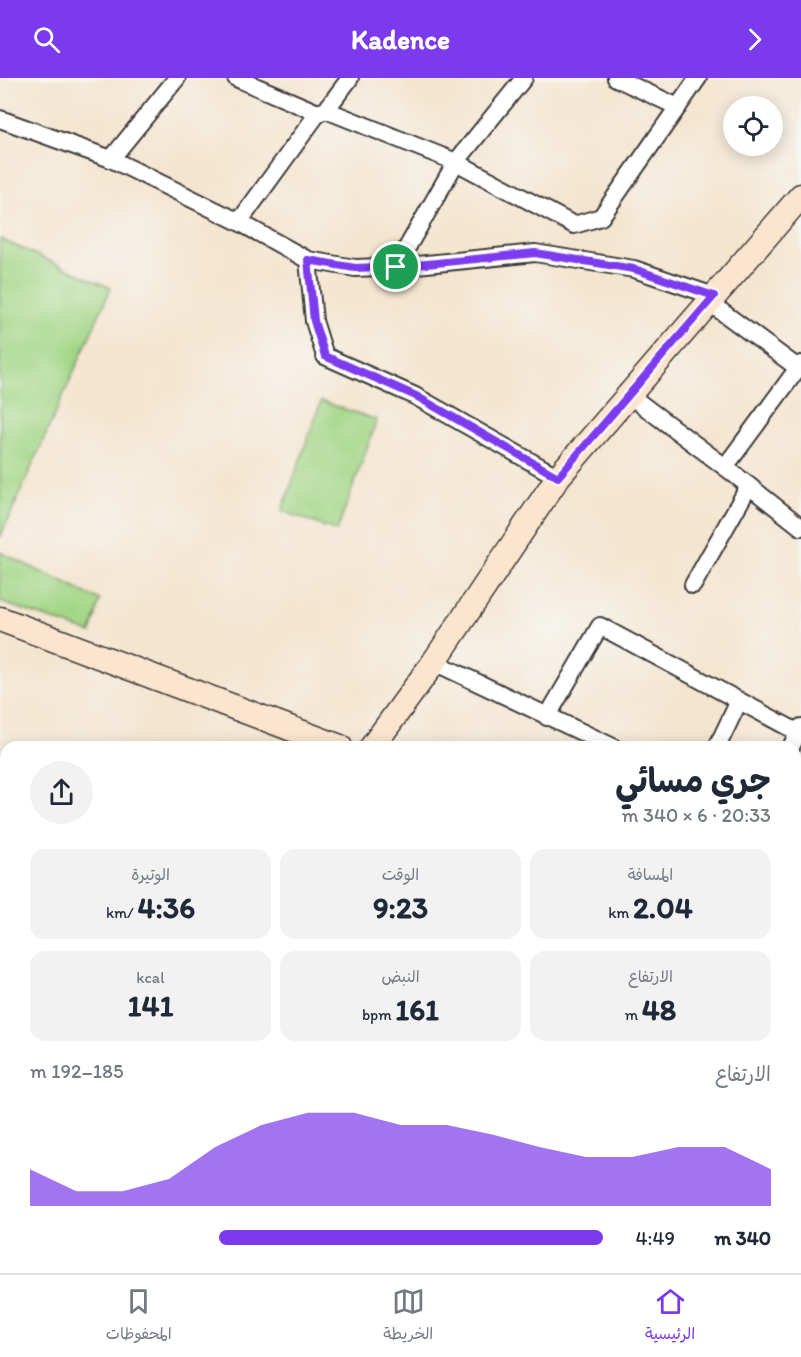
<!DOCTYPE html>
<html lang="ar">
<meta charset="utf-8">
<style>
body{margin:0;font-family:Itim,"Playpen Sans Arabic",sans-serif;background:#f2f2f3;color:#1f2937;direction:rtl;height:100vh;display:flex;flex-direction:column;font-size:22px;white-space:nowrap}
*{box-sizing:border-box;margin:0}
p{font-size:20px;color:#747a83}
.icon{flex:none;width:33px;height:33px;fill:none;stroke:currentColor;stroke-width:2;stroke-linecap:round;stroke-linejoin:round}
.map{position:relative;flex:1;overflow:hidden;direction:ltr}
.drawer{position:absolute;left:0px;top:663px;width:801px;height:532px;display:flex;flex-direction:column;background:#fff;border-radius:18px 18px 0 0;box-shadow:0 3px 15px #0003;direction:rtl}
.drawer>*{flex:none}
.controls{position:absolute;left:723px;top:18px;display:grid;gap:12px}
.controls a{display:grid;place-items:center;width:60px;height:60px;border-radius:50%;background:#fff;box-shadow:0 3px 15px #0003;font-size:30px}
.pin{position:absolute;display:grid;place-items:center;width:51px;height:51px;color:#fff;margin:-26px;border:3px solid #fff;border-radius:50%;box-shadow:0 2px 6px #0007}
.round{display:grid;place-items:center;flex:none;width:63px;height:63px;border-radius:32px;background:#f2f2f3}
.headline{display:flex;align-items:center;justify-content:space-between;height:102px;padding:0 30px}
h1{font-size:33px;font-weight:700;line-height:45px}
.figures{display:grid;grid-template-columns:repeat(3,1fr);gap:9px;height:102px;padding:6px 30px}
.figures div{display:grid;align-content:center;border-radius:15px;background:#f2f2f3;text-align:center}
.figures b{font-size:30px;font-weight:700}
.figures small{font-size:16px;font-weight:400}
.figures p{font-size:16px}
.chart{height:168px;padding:12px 30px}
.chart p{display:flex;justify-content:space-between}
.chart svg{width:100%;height:108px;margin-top:6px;fill:#7c3aed;opacity:.7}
ul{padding:0 30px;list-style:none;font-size:20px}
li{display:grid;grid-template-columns:96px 72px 1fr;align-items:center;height:45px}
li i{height:15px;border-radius:8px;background:#7c3aed}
header{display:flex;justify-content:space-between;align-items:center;height:78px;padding:0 30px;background:#7c3aed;color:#fff;font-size:27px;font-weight:700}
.menu{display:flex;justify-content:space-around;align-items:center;height:84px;border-top:2px solid #e0e1e3;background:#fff;font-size:16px;color:#747a83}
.menu a{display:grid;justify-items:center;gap:3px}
.menu .current{color:#7c3aed}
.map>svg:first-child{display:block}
</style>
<header><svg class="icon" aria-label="forward" viewBox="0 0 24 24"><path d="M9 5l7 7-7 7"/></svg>Kadence<svg class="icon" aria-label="search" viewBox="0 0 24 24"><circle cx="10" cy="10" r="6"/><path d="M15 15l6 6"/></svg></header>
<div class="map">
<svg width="801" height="1195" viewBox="0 0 801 1195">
<rect width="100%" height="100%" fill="#f6f6f2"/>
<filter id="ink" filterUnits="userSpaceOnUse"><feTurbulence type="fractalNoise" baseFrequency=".0167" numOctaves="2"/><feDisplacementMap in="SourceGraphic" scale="12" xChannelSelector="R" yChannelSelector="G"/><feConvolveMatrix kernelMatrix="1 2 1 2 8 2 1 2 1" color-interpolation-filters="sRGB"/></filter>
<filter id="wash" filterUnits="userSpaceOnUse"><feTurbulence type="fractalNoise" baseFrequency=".008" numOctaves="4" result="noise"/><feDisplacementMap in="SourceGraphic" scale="24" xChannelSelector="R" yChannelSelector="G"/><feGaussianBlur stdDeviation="1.35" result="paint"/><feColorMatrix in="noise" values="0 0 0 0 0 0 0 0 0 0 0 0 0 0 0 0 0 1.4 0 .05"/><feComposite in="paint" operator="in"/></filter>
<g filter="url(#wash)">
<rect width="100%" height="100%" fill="#f4e5cf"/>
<!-- green -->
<g fill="#a2d685" stroke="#5f7950" stroke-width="1.5">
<polygon points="0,161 111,210 0,460"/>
<polygon points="321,323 377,342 337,453 282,433"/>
<polygon points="0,474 100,522 91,555 0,524"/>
<polygon points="149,1190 498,1190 498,1195 152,1195"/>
</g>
</g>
<g filter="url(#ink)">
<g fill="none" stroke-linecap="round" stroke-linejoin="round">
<defs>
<g id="street">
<polyline points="236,0 318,35"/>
<polyline points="616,0 678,29"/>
<polyline points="326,32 456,84 574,147 601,139 698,0"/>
<polyline points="0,41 111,81 239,144 308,182 355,190 407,188 535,175 634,191 714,218"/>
<polyline points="111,81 177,0"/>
<polyline points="239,144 318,35 326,32 350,0"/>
<polyline points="308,182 314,243 325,278 415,318 558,399"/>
<polyline points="396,189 456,84 524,0"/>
<polyline points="710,225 798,290"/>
<polyline points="629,317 725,389 801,449"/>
<polyline points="725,389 801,286"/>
<polyline points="693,507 749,408"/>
<polyline points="434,584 613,669"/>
<polyline points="547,639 600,548 801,656"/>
<polyline points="717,669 739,623"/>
<polyline points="791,669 801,649"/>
<polyline points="795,790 801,793"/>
<polyline points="0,1003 6,1002"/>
<polyline points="71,1190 74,1195"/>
<polyline points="611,1190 611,1195"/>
<polyline points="762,1190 762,1195"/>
<polyline points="512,1195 512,1190"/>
</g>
<g id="secondary">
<polyline points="0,541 340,669"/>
<polyline points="372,669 434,584 558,399 801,118"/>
<polyline points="795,889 801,893"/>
</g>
</defs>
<!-- street casing -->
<use href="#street" stroke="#3c3a37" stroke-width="20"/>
<!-- secondary casing -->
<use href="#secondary" stroke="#3c3a37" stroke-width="27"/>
<!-- street -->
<use href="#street" stroke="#fff" stroke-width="16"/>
<!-- secondary -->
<use href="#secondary" stroke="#fce5cf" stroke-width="24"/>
</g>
</g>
<g fill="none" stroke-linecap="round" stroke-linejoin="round" filter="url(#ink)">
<defs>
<polygon id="route" points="535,175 634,191 714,218 558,399 416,318 325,278 314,243 308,182 355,190 407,188"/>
</defs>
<!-- route casing -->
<use href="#route" stroke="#fff" stroke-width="12"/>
<!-- route -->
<use href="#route" stroke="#7c3aed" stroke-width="8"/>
</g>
</svg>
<div class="controls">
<a><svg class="icon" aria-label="locate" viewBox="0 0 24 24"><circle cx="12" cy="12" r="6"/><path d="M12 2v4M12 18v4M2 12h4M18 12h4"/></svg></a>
</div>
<div class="pin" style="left:396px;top:189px;background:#1e9e55"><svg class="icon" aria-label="arrive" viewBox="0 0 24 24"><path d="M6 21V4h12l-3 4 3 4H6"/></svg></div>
<section class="drawer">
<div class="headline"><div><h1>جري مسائي</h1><p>20:33 · 6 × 340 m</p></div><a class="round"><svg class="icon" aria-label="share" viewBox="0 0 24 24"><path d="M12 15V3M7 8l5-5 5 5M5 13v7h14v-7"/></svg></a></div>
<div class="figures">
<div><p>المسافة</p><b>2.04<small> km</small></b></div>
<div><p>الوقت</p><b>9:23</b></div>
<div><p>الوتيرة</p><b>4:36<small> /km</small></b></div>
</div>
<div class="figures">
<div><p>الارتفاع</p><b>48<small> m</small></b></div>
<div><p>النبض</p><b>161<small> bpm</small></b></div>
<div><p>kcal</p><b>141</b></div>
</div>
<div class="chart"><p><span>الارتفاع</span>185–192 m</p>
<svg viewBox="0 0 160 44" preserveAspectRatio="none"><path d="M0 44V29L10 38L20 38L30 33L40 20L50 11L60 6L70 6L80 11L90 11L100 15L110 20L120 24L130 24L140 20L150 20L160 29V44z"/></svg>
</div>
<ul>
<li><b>340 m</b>4:49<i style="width:67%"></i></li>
</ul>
</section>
</div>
<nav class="menu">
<a class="current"><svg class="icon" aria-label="home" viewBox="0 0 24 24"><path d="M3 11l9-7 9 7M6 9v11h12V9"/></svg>الرئيسية</a>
<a><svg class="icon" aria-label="map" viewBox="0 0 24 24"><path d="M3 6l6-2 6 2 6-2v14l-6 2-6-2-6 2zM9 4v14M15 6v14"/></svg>الخريطة</a>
<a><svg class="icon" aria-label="saved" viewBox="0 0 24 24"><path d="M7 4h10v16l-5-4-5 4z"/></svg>المحفوظات</a>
</nav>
